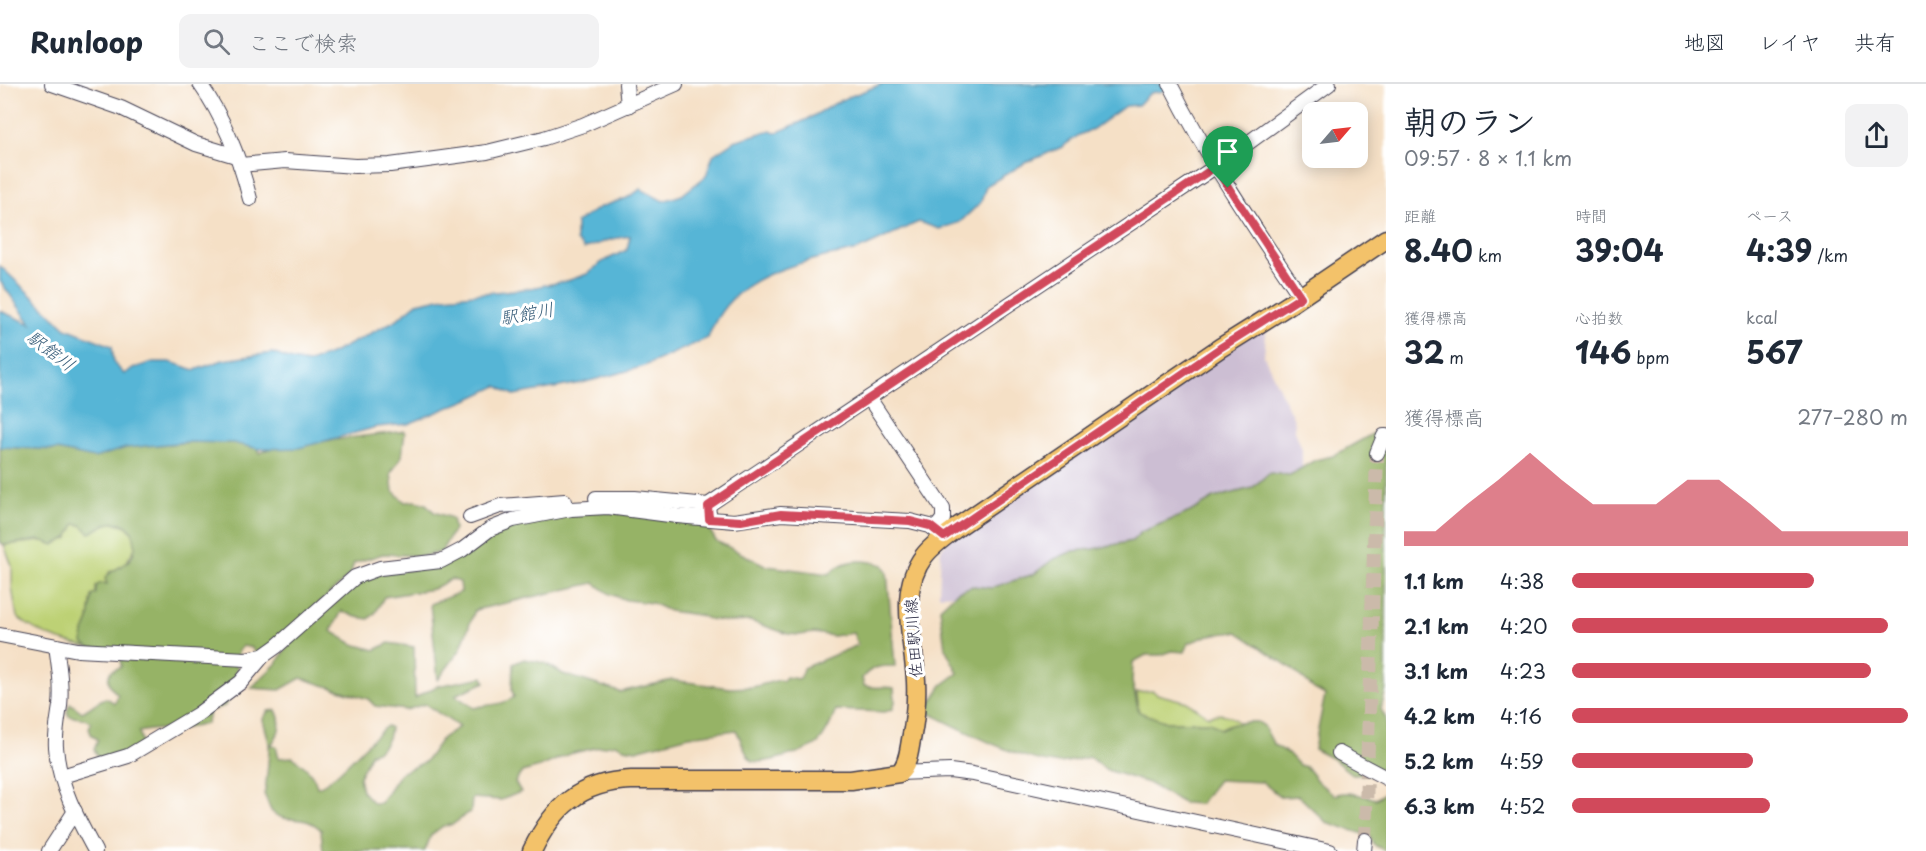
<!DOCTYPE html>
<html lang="ja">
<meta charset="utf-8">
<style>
body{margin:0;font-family:"Playpen Sans","Klee One",sans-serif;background:#f2f2f3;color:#1f2937;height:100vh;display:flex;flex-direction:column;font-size:22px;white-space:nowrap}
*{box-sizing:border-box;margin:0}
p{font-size:20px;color:#747a83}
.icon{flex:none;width:33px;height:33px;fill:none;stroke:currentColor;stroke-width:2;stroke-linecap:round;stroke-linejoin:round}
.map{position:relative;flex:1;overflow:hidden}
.panel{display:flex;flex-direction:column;background:#fff;width:540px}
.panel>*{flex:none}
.needle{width:39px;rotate:62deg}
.fabs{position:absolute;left:1302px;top:18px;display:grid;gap:12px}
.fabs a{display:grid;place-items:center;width:66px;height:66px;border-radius:12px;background:#fff;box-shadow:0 3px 15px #0003;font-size:30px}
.pin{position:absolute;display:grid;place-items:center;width:51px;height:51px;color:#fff;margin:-62px -26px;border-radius:50% 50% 50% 0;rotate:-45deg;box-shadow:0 0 6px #0007}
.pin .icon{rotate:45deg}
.round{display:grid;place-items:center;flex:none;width:63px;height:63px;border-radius:12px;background:#f2f2f3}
.overview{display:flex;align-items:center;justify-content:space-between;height:102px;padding:0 18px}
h1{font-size:33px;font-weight:700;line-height:45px}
.figures{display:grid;grid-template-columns:repeat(3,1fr);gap:9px;height:102px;padding:6px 18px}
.figures div{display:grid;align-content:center}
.figures b{font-size:30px;font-weight:700}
.figures small{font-size:16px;font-weight:400}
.figures p{font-size:16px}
.chart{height:168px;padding:12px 18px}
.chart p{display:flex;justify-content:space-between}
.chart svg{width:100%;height:108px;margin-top:6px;fill:#d1495b;opacity:.7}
ul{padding:0 18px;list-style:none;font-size:20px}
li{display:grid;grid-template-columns:96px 72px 1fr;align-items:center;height:45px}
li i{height:15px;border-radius:8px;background:#d1495b}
header{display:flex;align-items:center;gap:36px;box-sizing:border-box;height:84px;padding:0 30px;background:#fff;border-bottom:2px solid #e0e1e3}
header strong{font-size:28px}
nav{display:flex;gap:33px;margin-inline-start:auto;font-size:21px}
.search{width:420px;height:54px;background:#f2f2f3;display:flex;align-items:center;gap:15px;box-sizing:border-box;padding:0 21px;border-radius:12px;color:#747a83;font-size:22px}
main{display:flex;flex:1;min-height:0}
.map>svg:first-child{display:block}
</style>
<header>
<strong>Runloop</strong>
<div class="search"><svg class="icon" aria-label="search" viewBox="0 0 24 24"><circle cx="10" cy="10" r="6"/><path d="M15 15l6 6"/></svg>ここで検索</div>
<nav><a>地図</a><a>レイヤ</a><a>共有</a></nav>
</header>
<main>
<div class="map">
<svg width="1386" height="767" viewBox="0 0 1386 767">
<rect width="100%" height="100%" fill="#fff"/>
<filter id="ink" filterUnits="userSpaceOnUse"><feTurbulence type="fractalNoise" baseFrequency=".0167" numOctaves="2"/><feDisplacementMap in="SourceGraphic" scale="12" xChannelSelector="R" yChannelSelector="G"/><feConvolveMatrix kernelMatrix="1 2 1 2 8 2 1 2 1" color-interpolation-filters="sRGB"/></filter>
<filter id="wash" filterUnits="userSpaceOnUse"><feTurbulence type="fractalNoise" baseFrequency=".008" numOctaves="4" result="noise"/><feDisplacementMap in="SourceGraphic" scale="24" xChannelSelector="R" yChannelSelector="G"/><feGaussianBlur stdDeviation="1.35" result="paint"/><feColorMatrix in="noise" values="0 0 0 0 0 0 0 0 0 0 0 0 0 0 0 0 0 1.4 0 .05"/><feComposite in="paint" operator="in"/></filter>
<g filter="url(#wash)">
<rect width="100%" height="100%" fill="#f5e0c6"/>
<!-- industrial -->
<polygon fill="#ccbed3" points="1267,239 1264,272 1295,338 1294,344 1302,365 1302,385 1194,432 1095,478 1008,508 939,511 941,466 947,457"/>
<!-- green -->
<g fill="#bdd174" stroke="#707a58" stroke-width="1.5">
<path d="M113,438L127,442L134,451L136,463L123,483L109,488L107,500L101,499L97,502L96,510L92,512L89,536L84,548L90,564C61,557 41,552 17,533L12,504V482L4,461L68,454L75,440L100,442Z"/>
<path d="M1153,607L1157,610L1187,618L1208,632C1222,628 1231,630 1241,641L1230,640L1220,645L1210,638H1167L1138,628L1136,608Z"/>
</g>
<!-- forest -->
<g fill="#96b366" stroke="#5c6a50" stroke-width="1.5" fill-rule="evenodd">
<path d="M1386,345V605L1381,625L1386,635V680L1373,690L1353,691L1333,675L1314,665L1325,611L1314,605L1291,584L1237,548L1209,551L1189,559L1185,568L1172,567L1161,571H1146L1133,578L1132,598L1139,628L1167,638H1210L1220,645C1230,640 1247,637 1258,638L1264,642L1274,661L1288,669L1299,681L1306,683L1318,698L1334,711C1348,706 1362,712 1376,715L1383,710L1386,711V767L1374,761L1370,752L1326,738L1299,712L1281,713L1262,698L1218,696L1200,720L1183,719L1148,699L1107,686L1089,673C1079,675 1068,679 1058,679C1024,679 957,643 925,627L942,601L958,589L945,564L940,524L958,507L973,502L991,504L1034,490L1052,476L1073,467L1094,465L1132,457L1141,448L1190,428L1214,414L1252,404L1269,389L1290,391L1315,376L1333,372L1374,349Z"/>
<path d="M405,347L402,372L391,389L393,407L405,418L416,417L426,420L434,428L452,434L454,445L441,468L423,472L383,470L354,479L350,491L277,558L255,570L252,564L243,562L238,567L236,595L225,622L209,627L207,639C184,648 162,642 139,648L142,659L141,667L100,676L94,666L98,656L91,650L89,644L91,639L85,635L69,632L67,628L70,619L82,628C91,624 96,617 106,614L115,619L118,611C111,604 105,597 111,587L121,583L120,568L90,564L83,559L84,548L89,536L92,512L96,509V502L101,499L107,500L105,494C112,484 124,484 131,474C141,458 131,435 111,439C102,440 98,446 90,449L81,441L75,440L68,454L54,461L40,456L4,461L0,458V362L135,358L156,361L206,357L255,356L260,369L281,360L308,359Z"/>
<path d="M584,425L705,438L716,457L767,482L829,490C844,474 864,475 883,481L887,488L895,582C881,582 872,582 862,594L864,602C874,605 884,602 894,604L895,618L893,625L885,628L836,626C832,637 826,651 818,659C810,666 759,683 751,676C745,671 741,654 736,646L689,652L636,666L624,664L615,660L599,663L569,670L540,683L522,688L515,698L521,708L501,716L472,714L471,727L452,741L443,742L431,751L425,767H323L321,746C305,729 286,741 272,728C269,724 267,715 264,710C266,707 269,669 269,663C270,657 264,642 263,635L268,627L276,626C283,639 280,650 271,661L276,662L279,674L293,673C304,682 314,689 317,703C333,700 369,655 387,642L390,644C389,657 383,666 371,669L359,693L362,707L373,719H380L400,689L425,678L442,654L459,643L425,620L406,626L375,622L368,615L301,594L280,606L251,604L276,580L291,557L354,500L373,490L424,484L491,447ZM451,495L460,498L461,508L430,520L438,596L460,566L475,526L594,499L610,510L626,516L652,519L669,527L698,531L709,535L729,538L750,537L788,550L799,551L814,549L833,552L853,549L858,561L803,584L801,593L798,595L786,593L783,597L779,596L753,603L730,604L672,596L620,608L563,590L545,579L524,575L513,580L512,606L514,613C502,622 488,620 474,624L455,611L485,598L483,593L437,602L415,614L414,563L389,559L375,566L353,560L331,547L342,527L356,533L369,535L376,528L384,513L433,505Z"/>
</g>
<!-- water -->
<path fill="#57b5d6" stroke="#3c6c88" stroke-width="1.5" d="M882,0H1179L1163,7L1150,9L1138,21L1125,22L1093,45L1079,51L1062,63L1025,79L986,102L981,118L960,138L939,145L919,138C899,146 880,157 860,165C850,169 838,170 828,172C777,184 727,199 708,254L642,283L582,299L514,311L497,302L474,313L408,340L377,343L299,364L259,365L233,359L186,358L126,364L94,374L57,366L0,363V227L31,240L0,197V182L66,244L112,262L114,279L124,290L134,284L153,278H170L195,286L223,276L272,269L292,276L307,279L333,269L396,236L417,219L444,213L525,205L567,197L587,190L602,178L627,166L630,152L612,155L584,165L576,157V139L600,123L627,114L641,105L663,117L682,111L706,92L713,71L734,57L771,46L776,49L808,35L841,16Z"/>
</g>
<g filter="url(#ink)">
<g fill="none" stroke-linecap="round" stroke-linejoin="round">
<!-- minor-tunnel -->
<polyline stroke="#cbbaaa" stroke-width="14" stroke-dasharray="14 7" stroke-linecap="butt" points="1365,756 1377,369"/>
<defs>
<g id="minor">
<polyline points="52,0 121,24 196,60 236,72"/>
<path d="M200,0C224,34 240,75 250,115"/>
<polyline points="626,0 628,22"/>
<path d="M1170,0C1208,75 1254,143 1301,213"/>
<polyline points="240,81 285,77 355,82 390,81 487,68 544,54 583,41 676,0"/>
<polyline points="869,314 943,425 943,435 935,445"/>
<polyline points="1377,369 1384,352 1386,352"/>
<polyline points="596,414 635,414 708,421 709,431"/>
<polyline points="708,421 1215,83 1329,0"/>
<polyline points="470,433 500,422 565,417"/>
<polyline points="0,551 78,566 246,575 263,572"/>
<path d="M56,562C59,583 62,601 60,622C58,635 55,650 56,663C58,699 78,736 95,767"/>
<polyline points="1339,669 1386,694"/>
<polyline points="899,689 950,687 973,690 1330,767"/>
<polyline points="62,692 128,672 198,630 241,598 263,572 277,562 355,493 380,484 441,477 462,466 490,445 513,436 571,425 608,423 677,432 734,437 781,430 910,437 930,442 944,453"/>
<polyline points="49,767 75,727"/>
<polyline points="1364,767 1365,756"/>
</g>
<path id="major" d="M532,767C553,723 580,698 631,696H851L899,689C908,681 909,667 911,656C915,636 917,616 916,597C914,555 897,508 924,472C933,460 947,451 959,442L1220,264L1287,222L1386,155"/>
</defs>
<!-- minor casing -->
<use href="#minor" stroke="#423e50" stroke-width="16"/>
<!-- major casing -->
<use href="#major" stroke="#423e50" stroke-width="21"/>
<!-- minor -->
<use href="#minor" stroke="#fff" stroke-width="14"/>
<!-- major -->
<use href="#major" stroke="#f3c26a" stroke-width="18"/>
</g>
</g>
<g fill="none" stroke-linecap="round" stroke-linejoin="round" filter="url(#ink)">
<defs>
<polygon id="route" points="1215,83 1301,213 1220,264 944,453 930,442 910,437 781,430 741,437 709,435 708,422"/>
</defs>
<!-- route casing -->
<use href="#route" stroke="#fff" stroke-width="12"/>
<!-- route -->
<use href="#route" stroke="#d1495b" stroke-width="8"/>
</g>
<g text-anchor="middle" stroke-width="6" stroke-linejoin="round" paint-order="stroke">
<!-- street labels -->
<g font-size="16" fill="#22223b" stroke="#fff">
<text transform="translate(913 554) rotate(-94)" y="6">佐田駅川線</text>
</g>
<!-- water labels -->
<g font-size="18" font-style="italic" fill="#375d79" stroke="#fff">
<text transform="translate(527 230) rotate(-10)" y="6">駅館川</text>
<text transform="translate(51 267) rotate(37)" y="6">駅館川</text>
</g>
</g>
</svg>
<div class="fabs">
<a><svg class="needle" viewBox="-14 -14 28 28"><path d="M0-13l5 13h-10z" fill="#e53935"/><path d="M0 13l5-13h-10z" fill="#747a83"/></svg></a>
</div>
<div class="pin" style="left:1228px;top:104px;background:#1e9e55"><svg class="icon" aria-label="arrive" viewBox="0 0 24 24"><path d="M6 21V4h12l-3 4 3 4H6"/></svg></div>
</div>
<section class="panel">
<div class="overview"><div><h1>朝のラン</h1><p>09:57 · 8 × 1.1 km</p></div><a class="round"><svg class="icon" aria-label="share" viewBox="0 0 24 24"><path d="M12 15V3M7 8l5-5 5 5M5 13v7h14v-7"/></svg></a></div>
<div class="figures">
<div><p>距離</p><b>8.40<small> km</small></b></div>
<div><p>時間</p><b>39:04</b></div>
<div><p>ペース</p><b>4:39<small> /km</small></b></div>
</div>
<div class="figures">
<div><p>獲得標高</p><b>32<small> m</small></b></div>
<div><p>心拍数</p><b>146<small> bpm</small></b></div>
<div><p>kcal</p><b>567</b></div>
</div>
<div class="chart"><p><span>獲得標高</span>277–280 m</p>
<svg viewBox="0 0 160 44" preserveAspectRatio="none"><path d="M0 44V38L10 38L20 27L30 17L40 6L50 17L60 27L70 27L80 27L90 17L100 17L110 27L120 38L130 38L140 38L150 38L160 38V44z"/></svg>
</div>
<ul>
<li><b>1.1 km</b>4:38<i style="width:72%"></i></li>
<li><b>2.1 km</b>4:20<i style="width:94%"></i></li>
<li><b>3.1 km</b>4:23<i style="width:89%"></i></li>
<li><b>4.2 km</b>4:16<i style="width:100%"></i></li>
<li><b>5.2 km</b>4:59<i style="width:54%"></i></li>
<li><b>6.3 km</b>4:52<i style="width:59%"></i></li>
</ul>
</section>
</main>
